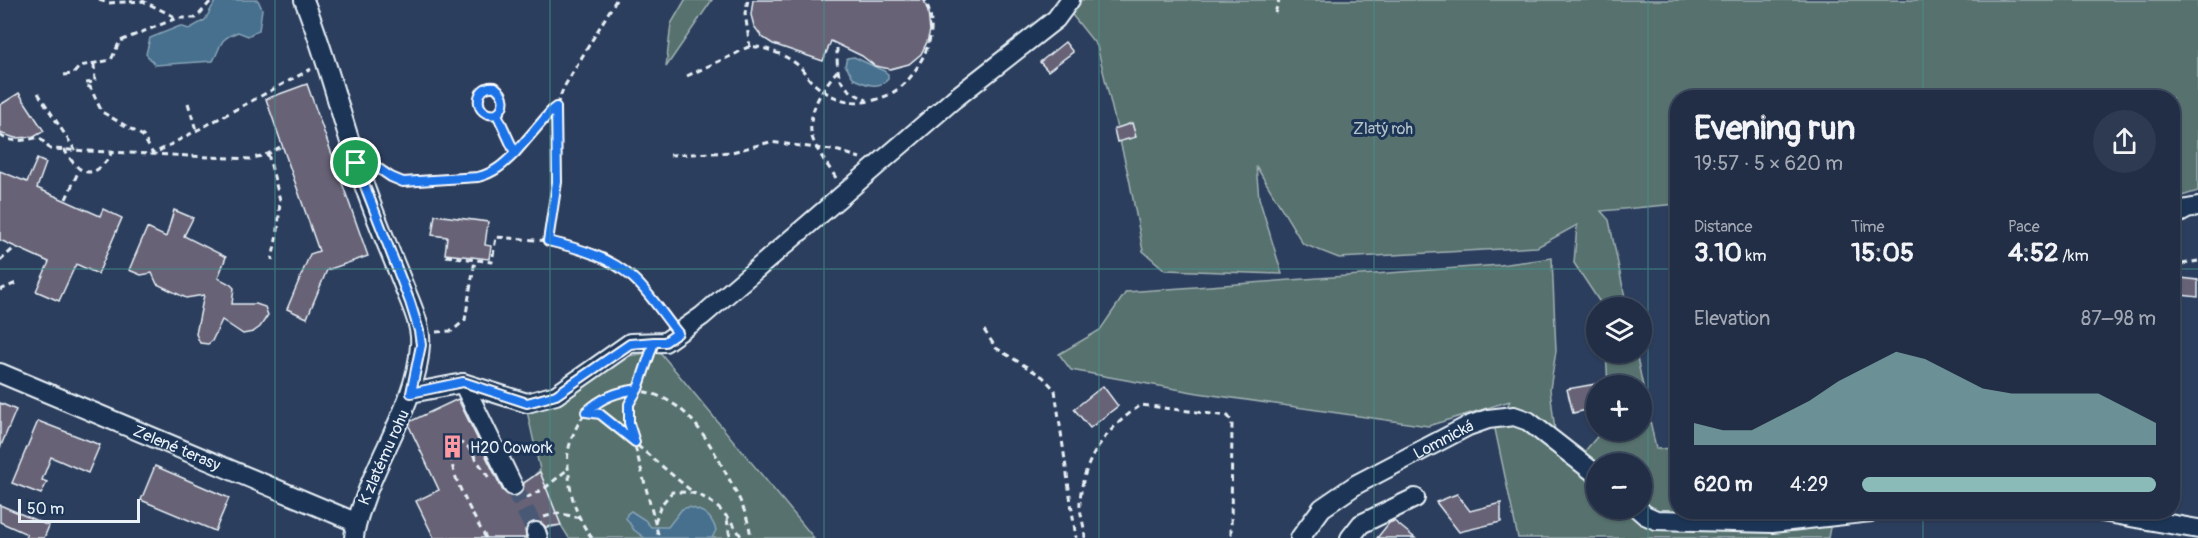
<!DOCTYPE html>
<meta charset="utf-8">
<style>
body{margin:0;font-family:Pangolin,sans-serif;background:#2d3a51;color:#f1f3f6;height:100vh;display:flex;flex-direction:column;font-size:22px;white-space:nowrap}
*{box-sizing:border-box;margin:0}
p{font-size:20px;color:#a2a8b3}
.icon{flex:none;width:33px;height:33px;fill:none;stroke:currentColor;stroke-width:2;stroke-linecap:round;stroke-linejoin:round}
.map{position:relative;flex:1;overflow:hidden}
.side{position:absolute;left:1670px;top:90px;width:510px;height:429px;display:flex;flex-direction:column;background:#212e46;border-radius:24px;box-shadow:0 2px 4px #0004,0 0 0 2px #3e4a5f}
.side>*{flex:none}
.controls{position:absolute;left:1586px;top:297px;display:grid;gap:12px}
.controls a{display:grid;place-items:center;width:66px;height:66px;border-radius:50%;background:#212e46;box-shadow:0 2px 4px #0004,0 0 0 2px #3e4a5f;font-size:30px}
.scale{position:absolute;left:18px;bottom:15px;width:122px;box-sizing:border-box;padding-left:6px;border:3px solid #e8f1f8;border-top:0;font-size:16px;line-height:21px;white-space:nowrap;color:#e8f1f8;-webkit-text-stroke:4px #1d3557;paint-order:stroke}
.pin{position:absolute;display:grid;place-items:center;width:51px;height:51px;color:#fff;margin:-26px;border:3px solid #fff;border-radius:50%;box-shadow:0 2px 6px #0007}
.round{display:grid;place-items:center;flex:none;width:63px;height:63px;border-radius:32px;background:#2d3a51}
.overview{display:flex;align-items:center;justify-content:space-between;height:102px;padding:0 24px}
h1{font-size:33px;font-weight:800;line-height:45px}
.stats{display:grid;grid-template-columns:repeat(3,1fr);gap:9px;height:102px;padding:6px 24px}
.stats div{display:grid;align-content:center}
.stats b{font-size:26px;font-weight:800}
.stats small{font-size:16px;font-weight:400}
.stats p{font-size:16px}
.chart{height:168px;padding:12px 24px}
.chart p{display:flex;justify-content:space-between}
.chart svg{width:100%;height:108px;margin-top:6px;fill:#8bbbb9;opacity:.7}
ul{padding:0 24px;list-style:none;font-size:20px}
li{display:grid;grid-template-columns:96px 72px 1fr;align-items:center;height:45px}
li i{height:15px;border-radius:8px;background:#8bbbb9}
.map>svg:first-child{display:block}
</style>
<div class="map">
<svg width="2198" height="538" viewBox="0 0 2198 538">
<rect width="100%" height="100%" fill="#2c3e5d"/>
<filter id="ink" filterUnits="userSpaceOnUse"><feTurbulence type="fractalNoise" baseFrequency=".0167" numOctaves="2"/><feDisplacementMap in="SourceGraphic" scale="12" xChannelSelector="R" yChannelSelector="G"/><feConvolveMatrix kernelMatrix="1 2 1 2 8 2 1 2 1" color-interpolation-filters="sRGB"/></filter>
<g filter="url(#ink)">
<!-- green -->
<g fill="#57716e" stroke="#a0b1b3" stroke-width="1.5" fill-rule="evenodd">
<polygon points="685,0 712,0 666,67 671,24"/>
<polygon points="1079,0 2198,0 2198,191 2172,199 2172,98 1677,98 1677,204 1601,211 1609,220 1627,307 1603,307 1574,263 1577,225 1537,247 1339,258 1303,244 1256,166 1259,198 1282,274 1165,270 1143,251 1129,178 1097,46 1069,11"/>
<path d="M1552,258L1556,351L1550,389L1555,431L1579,458L1602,431L1641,430V386L1608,385L1606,353H1636L1656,449L1677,448V512H1833L1828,538H1518L1495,429L1510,401L1428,426L1198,393L1071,370L1059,354L1100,330L1126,292L1500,265ZM1596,464H1641V508H1596Z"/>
<polygon points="659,351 814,538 569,538 561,525 539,530 533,538 473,538 468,429 501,479 518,486 530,479 540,470 527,411 622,357"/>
</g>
<!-- water -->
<g fill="#46708e" stroke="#87a4b8" stroke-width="1.5">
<path d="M216,0H258L262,9L259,30L248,36L238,32C217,40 223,44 213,61L155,65L146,54L150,38L180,26L189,29L205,20Z"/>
<path d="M854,57L884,71L888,74V79C879,90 865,84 854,79L845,65L847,58Z"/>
<path d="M689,507C704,511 711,515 716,530L712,538H645L634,530L626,518L627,514L631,511L645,520L651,527H668L682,509Z"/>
</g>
<!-- building -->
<g fill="#676276" stroke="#e8f1f8" stroke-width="1.5">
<polygon points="753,0 924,0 928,12 930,31 927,42 921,54 909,64 890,69 875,66 862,56 831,41 823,61 773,44 762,37 754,26 751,15"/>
<polygon points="1065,42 1073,52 1048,71 1040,62"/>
<polygon points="307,84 368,256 327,270 307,318 287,309 310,254 319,251 266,99"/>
<polygon points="19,93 44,131 34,137 15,138 0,133 0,105"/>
<polygon points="1132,123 1136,137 1117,142 1114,129"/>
<polygon points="37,159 46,163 37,188 100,216 103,209 122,218 98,274 76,264 59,301 36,291 49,262 0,240 0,171 27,182"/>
<polygon points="174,210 193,218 184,236 226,257 218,278 230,284 234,288 232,304 256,304 265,307 268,315 260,327 253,332 243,334 222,320 212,341 208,344 200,343 196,334 204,295 186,298 157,284 152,273 141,275 129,270 147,228 166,237"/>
<polygon points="435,215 488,222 485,245 491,246 489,259 445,254 447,237 432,235"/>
<polygon points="2172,277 2198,280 2198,297 2172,294"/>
<polygon points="1596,384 1596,408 1573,413 1567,389"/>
<polygon points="1103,386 1118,406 1090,428 1074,409"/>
<polygon points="458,399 503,491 512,497 518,496 523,492 524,483 540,472 561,525 546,527 539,521 532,522 525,529 526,538 434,538 416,501 439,490 409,426 411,421"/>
<polygon points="0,403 16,410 0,448"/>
<polygon points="38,421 100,445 88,473 51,457 42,480 47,482 41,494 12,483"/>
<polygon points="155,466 229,498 215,531 141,500"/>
<polygon points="1457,494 1470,511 1501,503 1501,522 1459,532 1436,502"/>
<polygon points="0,505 49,526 44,538 25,538 27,534 0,522"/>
<polygon points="1394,521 1415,538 1377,538 1389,523"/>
</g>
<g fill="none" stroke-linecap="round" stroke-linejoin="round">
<!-- minor-tunnel -->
<polyline stroke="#485974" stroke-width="18" stroke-dasharray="18 9" stroke-linecap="butt" points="513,486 536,532"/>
<defs>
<g id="minor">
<path d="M304,0C328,60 342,122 363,182C375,217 390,251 403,284C410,302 422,326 420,345C417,399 384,445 366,495C361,510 355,522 354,538"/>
<polyline points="2172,217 2187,209 2198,207"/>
<path id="s1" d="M0,373L355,522"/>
<polyline points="463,383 513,486"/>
<polyline points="411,393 463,383 527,403 556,395 630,343 665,342 702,316 954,99 1056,19 1070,0"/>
<polyline points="1637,508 1645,515 1656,520 1772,523 1871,512"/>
<polyline points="2102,512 2198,529"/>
<polyline points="536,532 538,538"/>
<path id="s2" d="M1300,538L1322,508L1357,484L1468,426L1488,419L1514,416L1528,421L1596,474"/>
<polyline points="1350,538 1361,524 1415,498"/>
</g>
</defs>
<!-- minor casing -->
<use href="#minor" stroke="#e8f1f8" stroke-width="22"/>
<!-- path -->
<g stroke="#e8f1f8" stroke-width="3" stroke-dasharray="6 4.5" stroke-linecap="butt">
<polyline points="99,0 108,3 143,1 177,18"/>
<polyline points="748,0 745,13 750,47"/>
<polyline points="1275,13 1279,0"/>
<path d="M837,48C837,78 838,87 867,100"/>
<polyline points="94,64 95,82 86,83 86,86 90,87 102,112 143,136 153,154 311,69"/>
<polyline points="64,75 73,74 80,66 111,60 120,41 177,18 196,18 212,0"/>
<path d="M687,76C702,69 717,62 733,55C738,53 744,48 749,47C763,45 790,57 800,67C804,71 807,77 811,81C830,99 853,107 878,99C902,91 911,79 923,57C933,37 934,20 925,0"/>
<polyline points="38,93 75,150"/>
<polyline points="188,103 196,130"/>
<path d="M497,114C506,105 506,96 495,87H487L479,95L478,107L486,114H497L515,153"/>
<path d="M0,135C11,144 26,140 39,137L50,149L250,159L268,154L280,147"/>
<path d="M64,149C79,176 95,182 112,152"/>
<polyline points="268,154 280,200 278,230 272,260"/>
<polyline points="670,155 732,152 770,142 839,151 860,158"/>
<polyline points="376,166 397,180 409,182 478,177 495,171 515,153 552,110 556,107"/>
<path d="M836,178C828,165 813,147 811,132C809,108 823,88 837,71"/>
<polyline points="66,199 79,170"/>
<polyline points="548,241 557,182 556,107 564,87 616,0"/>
<polyline points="446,256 492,262 496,237 548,241 573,247 608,260 634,278 667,320"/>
<polyline points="0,261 13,249"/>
<polyline points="2172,266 2198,261"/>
<polyline points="0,290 16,283"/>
<polyline points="984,330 996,348 1043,377 1055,390 1076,538"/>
<polyline points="436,332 452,331 465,320 475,260"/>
<polyline points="649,358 638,389 629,404 629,423 659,538"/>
<polyline points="586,412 600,414 695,494"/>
<polyline points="526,498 545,488 568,469"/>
<polyline points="544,517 558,513 580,518"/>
<polyline points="727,519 730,538"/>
<path d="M655,522L661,505L672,492C679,492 689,492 696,494C716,501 732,521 742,538"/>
<path d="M486,538C475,519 445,468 452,447L461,443L468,447L489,478"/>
<path d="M592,538C578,520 570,497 569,475C568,468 567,459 568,452C579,397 628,373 675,405C694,418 709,442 720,462C733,487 748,510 751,538"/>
<path d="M1085,538C1085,526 1079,513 1080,501C1083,458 1107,428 1141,405L1228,416L1232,422L1231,538"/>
</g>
<!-- minor -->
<use href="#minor" stroke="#1d3557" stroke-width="18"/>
</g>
</g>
<g fill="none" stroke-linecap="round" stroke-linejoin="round" filter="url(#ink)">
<defs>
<path id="route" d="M356,163L410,302L419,331L421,345L411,393L463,382L527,403L556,395L630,344L654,342L638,389C617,392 602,397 586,412L600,414L635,442L629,423V404L638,389L654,342H665L678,333C663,315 650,293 633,278C610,257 578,248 548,241L557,182L556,107L552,110L515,153L497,114C506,105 506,96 495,87C473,84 473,119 497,114L515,153C503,165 494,173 478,177L403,182L391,177L372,164L356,163"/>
</defs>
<!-- route casing -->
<use href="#route" stroke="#fff" stroke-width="12"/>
<!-- route -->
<use href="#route" stroke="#1a73e8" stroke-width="8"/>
</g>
<!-- grid -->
<path fill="none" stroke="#459590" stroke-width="1.5" stroke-opacity="0.55" d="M275,0V538M550,0V538M824,0V538M1099,0V538M1374,0V538M1648,0V538M1923,0V98M0,269H1677M2172,269H2198M1923,512V538"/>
<!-- icons -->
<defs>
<symbol id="building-bare" viewBox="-9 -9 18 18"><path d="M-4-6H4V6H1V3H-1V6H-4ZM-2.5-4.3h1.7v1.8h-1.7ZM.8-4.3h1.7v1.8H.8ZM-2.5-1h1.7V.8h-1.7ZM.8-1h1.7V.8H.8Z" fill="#ff9aa2" stroke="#1d3557" stroke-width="2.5" paint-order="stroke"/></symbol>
</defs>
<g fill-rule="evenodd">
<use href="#building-bare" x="436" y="430" width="33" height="33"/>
</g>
<g text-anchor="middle" stroke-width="6" stroke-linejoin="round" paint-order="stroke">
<!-- park labels -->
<g font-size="16" fill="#b5c4c8" stroke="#1d3557">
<text x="1383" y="134">Zlatý roh</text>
</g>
<!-- street labels -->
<g font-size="16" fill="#e8f1f8" stroke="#1d3557">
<text dy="6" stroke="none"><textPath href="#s2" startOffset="177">Lomnická</textPath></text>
<text dy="6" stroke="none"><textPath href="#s1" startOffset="192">Zelené terasy</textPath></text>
<text transform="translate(383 457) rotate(-66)" y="6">K zlatému rohu</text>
</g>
<!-- poi labels -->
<g font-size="16" fill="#e8f1f8" stroke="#1d3557" text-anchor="start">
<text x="470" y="453">H2O Cowork</text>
</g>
</g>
</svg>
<div class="controls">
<a><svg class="icon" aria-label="layers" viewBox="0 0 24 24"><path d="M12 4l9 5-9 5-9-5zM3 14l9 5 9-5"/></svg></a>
<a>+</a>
<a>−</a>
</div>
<div class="scale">50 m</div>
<div class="pin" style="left:356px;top:163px;background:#1e9e55"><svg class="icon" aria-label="arrive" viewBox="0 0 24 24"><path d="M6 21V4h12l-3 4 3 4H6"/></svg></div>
<section class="side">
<div class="overview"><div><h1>Evening run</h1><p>19:57 · 5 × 620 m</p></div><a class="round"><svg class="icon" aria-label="share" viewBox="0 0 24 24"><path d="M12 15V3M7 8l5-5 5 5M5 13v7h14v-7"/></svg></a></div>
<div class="stats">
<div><p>Distance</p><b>3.10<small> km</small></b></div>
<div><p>Time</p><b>15:05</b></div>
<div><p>Pace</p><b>4:52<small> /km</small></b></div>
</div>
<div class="chart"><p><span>Elevation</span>87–98 m</p>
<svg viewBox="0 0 160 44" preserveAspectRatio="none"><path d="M0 44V35L10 38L20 38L30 32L40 26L50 18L60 12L70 6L80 9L90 15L100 21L110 23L120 23L130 23L140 23L150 29L160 35V44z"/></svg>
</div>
<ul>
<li><b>620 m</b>4:29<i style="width:100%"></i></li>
</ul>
</section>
</div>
